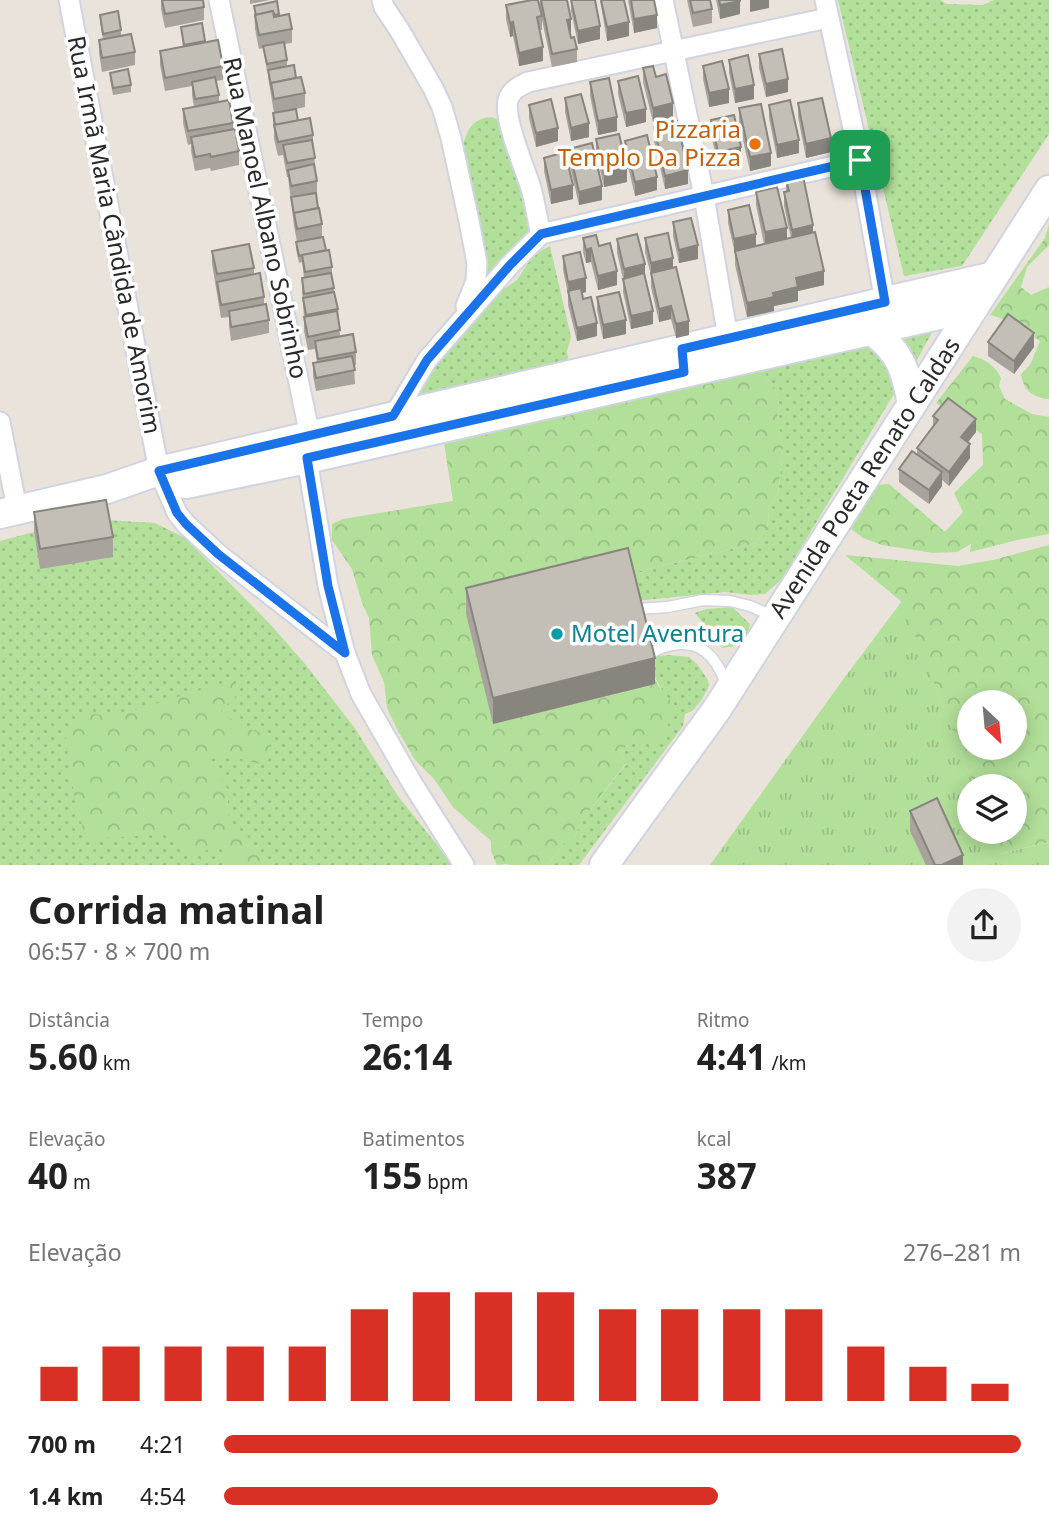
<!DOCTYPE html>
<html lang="pt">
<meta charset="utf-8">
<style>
body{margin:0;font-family:"Noto Sans",sans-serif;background:#f2f2f2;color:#222;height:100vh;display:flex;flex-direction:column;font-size:26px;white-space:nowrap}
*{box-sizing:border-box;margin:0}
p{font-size:23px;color:#767676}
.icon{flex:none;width:38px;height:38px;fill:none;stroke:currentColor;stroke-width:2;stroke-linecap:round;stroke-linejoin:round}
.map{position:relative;height:865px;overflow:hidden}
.drawer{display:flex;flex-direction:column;background:#fff;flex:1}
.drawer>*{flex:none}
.needle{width:46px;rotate:154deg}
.controls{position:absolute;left:957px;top:690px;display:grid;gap:14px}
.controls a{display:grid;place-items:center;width:70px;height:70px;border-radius:50%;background:#fff;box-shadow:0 4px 18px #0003;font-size:35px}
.pin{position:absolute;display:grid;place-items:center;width:60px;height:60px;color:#fff;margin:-30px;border-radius:14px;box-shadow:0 4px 10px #0006}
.round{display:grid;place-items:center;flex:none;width:74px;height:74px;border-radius:37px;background:#f2f2f2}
.overview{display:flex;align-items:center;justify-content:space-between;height:119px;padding:0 28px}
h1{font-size:38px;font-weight:700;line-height:52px}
.stats{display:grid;grid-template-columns:repeat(3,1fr);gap:10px;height:119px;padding:7px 28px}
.stats div{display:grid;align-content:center}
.stats b{font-size:35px;font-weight:700}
.stats small{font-size:19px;font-weight:400}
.stats p{font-size:19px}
.chart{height:196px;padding:14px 28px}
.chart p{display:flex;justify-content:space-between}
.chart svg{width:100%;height:126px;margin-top:7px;stroke:#d93025;stroke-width:6}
ul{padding:0 28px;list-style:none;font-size:23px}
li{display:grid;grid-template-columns:112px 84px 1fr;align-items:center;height:52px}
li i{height:18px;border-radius:9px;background:#d93025}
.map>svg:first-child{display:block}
</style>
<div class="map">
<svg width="1049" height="865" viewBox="0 0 1049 865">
<defs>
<pattern id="grass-dots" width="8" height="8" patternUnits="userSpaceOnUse" patternTransform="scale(1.75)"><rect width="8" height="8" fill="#b2df99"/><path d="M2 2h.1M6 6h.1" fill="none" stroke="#99bf84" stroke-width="1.8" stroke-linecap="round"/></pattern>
<pattern id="forest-crowns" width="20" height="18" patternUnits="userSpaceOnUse" patternTransform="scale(1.75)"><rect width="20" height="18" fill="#b2df99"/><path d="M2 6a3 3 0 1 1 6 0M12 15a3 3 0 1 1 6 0" fill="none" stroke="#99bf84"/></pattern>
<pattern id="park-tufts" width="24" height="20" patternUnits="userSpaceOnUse" patternTransform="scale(1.75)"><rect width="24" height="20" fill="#b2df99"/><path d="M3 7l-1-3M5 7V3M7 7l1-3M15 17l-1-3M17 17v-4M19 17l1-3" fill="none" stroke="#99bf84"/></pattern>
</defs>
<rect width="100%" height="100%" fill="#eae3db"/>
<!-- grass -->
<g fill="url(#grass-dots)">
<polygon points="838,0 941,0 946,4 983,5 994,0 1049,0 1049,134 962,266 904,276"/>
<path d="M491,117L499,120L532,224L518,248L480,294L460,155C466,135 468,119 491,117Z"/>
<polygon points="550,246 571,337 567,351 569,365 407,399 417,384 496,292 507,287 517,280 533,255"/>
<polygon points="937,323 916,362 911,367 889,332"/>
<polygon points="877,344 897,389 782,579 765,594 751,595 725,592 635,601 628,574 756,543 767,528 770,504 778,494 783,447 777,421 779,405 775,389 760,366"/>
<polygon points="106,520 155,523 185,538 271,625 305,664 354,727 398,796 453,865 0,865 0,541 34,532 40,569"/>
<polygon points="732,607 750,624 747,637 734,646 723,648 695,613 706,609"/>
<path d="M670,655L689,657L697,664L708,680L709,686L701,701L692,711L685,714L683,726L579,865H547L567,840L577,834L580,823L626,764L620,751L631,743L644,741L677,709C663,692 654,681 649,659L656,656Z"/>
</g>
<!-- forest -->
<g fill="url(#forest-crowns)" fill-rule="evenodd">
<path d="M1049,224V245L1027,267L1021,287L1031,295L1049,287V399H1047C1031,396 1024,391 1021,374L1030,365L1040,341L1013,322L990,315L1045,238Z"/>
<path d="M973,356C986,360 995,365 1001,378L999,386L1005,399L1032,414L1049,417V534L1017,540L970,552L971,544L957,552L933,553L882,545L863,538L850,528L876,485L889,484L945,532L963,512L954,493L983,465L982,434L936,403Z"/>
<polygon points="760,366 775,389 779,405 777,421 783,447 778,494 770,504 767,528 756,543 628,574 493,724 655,684 652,673 658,685 677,709 660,740 631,743 620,751 626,763 580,823 577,834 567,840 547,865 510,865 507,864 497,865 491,851 491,841 453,807 434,779 415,760 397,729 387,708 384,682 372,655 369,618 362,603 352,569 332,540 332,524 343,519 453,501 443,437"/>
<path d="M1049,545V842L1000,854L991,831H1015V786H974L902,602L845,555L958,566L993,560ZM970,702H1015V747H970Z"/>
<polygon points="233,680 237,695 221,711 242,727 269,735 272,756 264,765 236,758 207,759 229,791 227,812 238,833 248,836 253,851 269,865 228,865 220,847 190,854 173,834 86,839 76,805 65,739 86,714 118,715"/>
</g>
<!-- park -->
<polygon fill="url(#park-tufts)" points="902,601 974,786 970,786 970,831 991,831 1001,854 1049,842 1049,865 710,865 842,681"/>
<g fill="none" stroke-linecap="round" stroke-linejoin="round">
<defs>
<g id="lane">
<polyline points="637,609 668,607 703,600 730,601 750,606 772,616"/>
<path d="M648,654C654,652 661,647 668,646C700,638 716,656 726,684"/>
</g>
<g id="street">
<polyline points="69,0 159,471 177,513 186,524 218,554 345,653 361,694 412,783 464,865"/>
<polyline points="219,0 310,436 307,459 328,586 345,653"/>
<polyline points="382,0 384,7 400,31 433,88 442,107 451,138 469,221 477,263 476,281 466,306"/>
<polyline points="663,0 704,196 728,338"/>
<polyline points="825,0 860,160 885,302"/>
<polyline points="541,234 860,160"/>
<path d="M393,417L427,360L510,265L541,234C537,218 535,201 530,185C524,167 503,117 508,100C511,90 520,86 528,82L828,18"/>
<polyline points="0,422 17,509"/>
</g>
<g id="secondary">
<path d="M871,330C901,352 905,369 912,404"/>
<polyline points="186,484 307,459 974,307"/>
<polyline points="0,514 107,489 159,471 994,276"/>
<polyline points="604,865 717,709 1049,190"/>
</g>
</defs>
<!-- lane casing -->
<use href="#lane" stroke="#d0d4e1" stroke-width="13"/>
<!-- street casing -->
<use href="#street" stroke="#d0d4e1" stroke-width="23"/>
<!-- secondary casing -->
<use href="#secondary" stroke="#d0d4e1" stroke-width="32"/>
<!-- lane -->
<use href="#lane" stroke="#fff" stroke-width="10"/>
<!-- street -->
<use href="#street" stroke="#fff" stroke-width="19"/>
<!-- secondary -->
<use href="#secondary" stroke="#fff" stroke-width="28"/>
</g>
<!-- wall -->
<g fill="#a8a39d">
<polygon points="161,0 203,0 204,7 204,20 165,28 161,9"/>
<polygon points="250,0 270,0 250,4"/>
<polygon points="540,0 571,32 570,33 571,38 577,49 577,62 552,67 542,20 542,30 540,30 543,61 519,66 513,36 510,37 506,19 506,5 540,9"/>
<polygon points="571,0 600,39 578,44 571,11"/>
<polygon points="600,0 624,0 629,36 607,41"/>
<polygon points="628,0 654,0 657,28 634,33"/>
<polygon points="687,0 710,0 712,9 712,23 693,27"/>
<polygon points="716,0 740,0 740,14 720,19"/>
<polygon points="277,1 279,16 292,29 292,43 284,44 287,60 287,67 296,78 305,93 305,107 296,109 298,121 313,135 313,147 317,181 317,194 316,195 322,224 322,237 326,250 332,267 332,280 338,309 340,336 356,352 356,365 354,366 355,384 316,391 313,376 313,363 317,362 315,349 308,350 304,331 304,317 302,292 302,278 304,278 302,262 299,263 296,249 296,242 297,242 294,226 288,177 287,177 283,155 278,156 274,139 274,129 273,120 273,113 274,113 268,77 268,71 267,71 263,48 259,49 255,29 254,6"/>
<polygon points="100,15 121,30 121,35 135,52 135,65 102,72 99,53 99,40 103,39 100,22"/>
<polygon points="202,23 205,43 223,66 223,80 216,81 219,95 219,102 233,123 233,129 239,151 239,165 211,171 210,168 195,171 191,151 191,144 188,145 183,123 183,109 194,107 192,95 192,86 165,91 160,65 160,51 183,47 181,27"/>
<polygon points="759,54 788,92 766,97 759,68"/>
<polygon points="729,60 754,99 735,103 729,73"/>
<polygon points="703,66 729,103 709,107 703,79"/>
<polygon points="643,68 656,77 673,117 653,122 643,82"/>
<polygon points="110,73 131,85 131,92 113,95 110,79"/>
<polygon points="618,81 646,122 626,127 618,94"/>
<polygon points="590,82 617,131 598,135 590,96"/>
<polygon points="565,98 589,137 571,141 565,112"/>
<polygon points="798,103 831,152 806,158 798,117"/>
<polygon points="529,105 558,141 536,147 529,118"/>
<polygon points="769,105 799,153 777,158 769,118"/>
<polygon points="739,108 771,166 750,171 739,122"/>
<polygon points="711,120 741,161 718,166 711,134"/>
<polygon points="654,127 688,184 665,189 654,141"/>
<polygon points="596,139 627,182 604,187 596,153"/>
<polygon points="625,141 657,190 635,196 625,154"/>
<polygon points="569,149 602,200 579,205 569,162"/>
<polygon points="544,158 573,199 551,204 544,171"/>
<polygon points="786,180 813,233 824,285 798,291 798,301 774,306 774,311 747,317 735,265 735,253 728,223 728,210 756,246 764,244 756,205 756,192 787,239 791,238 784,206 784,192 786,192"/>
<polygon points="673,222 698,259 679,263 673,236"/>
<polygon points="583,238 599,246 617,285 598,290 591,262 586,263 583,252"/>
<polygon points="645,238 673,268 689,335 676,338 671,319 659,322 651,287 651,275 645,252"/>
<polygon points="617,239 645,276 653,324 631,329 623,292 623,279 617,253"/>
<polygon points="212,251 254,268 254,274 264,297 264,304 269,320 269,333 231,341 229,325 229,317 221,318 212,264"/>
<polygon points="563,256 586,292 582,293 583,299 597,336 577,341 568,305 568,294 563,270"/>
<polygon points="597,297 626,334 603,339 597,310"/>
<polygon points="988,342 1034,347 1014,374 988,356"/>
<polygon points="933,416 976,432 968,442 970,458 949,486 942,480 942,486 929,504 899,482 899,469 917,455 917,448 933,426"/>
<polygon points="34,512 113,537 113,557 40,569 34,532"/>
<polygon points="466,588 655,684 493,724 466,614"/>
<polygon points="910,811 963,865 926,865 910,831"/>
</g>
<!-- shaded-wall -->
<g fill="#88857f">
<polygon points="750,0 769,0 769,8 750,12"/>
<polygon points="740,1 740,14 720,19 720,5"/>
<polygon points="657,15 657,28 634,33 634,19"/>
<polygon points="571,19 571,32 567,33 567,20"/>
<polygon points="513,22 513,36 510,37 510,23"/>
<polygon points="629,22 629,36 607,41 607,27"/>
<polygon points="600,26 600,39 578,44 578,31"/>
<polygon points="543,47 543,61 519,66 519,53"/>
<polygon points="788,79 788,92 766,97 766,84"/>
<polygon points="754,85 754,99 735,103 735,89"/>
<polygon points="729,89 729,103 709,107 709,93"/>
<polygon points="673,103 673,117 653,122 653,108"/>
<polygon points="646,109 646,122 626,127 626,113"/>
<polygon points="617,117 617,131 598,135 598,121"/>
<polygon points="589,123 589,137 571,141 571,128"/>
<polygon points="558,128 558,141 536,147 536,133"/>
<polygon points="831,138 831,152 806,158 806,144"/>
<polygon points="799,140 799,153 777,158 777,145"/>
<polygon points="741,147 741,161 718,166 718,152"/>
<polygon points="771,153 771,166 750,171 750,157"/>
<polygon points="627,168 627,182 604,187 604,173"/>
<polygon points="688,170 688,184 665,189 665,176"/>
<polygon points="657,177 657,190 635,196 635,182"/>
<polygon points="573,185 573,199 551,204 551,190"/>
<polygon points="602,186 602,200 579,205 579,192"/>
<polygon points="813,225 813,239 792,243 792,230"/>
<polygon points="787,228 787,241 765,246 765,232"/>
<polygon points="756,234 756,248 734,253 734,239"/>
<polygon points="698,245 698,259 679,263 679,250"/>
<polygon points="591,248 591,262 586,263 586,250"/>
<polygon points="673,258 673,271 651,276 651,263"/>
<polygon points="645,264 645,278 624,283 624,269"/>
<polygon points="617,271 617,285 598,290 598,276"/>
<polygon points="824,271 824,285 798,291 798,301 774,306 774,311 747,317 747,303 773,293 796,278"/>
<polygon points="586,278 586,292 569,296 568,282"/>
<polygon points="671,306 671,319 659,322 659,309"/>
<polygon points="653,311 653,324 631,329 631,316"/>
<polygon points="626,320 626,334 603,339 603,325"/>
<polygon points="689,321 689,335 676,338 676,324"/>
<polygon points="597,323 597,336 577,341 577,328"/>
<polygon points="1034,333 1034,347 1014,374 1014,361"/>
<polygon points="976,419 976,432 961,451 961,437"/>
<polygon points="970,444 970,458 949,486 949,472"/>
<polygon points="942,472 942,486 929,504 929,490"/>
<polygon points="655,658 655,684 493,724 493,698"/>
<polygon points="963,855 963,865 942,865"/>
</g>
<!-- building -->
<g fill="#c3beb6" stroke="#88857f" stroke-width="2">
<polygon points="162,0 203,0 204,7 165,14"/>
<polygon points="532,0 538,0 542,16 537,17 543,47 519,53 513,22 510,23 506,5"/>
<polygon points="541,0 567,0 571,19 567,20 571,38 574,37 577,49 552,54"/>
<polygon points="571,0 595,0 600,26 578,31"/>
<polygon points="601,0 624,0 629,22 607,27"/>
<polygon points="631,0 654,0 657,15 634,19"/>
<polygon points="690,0 710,0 712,9 693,13"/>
<polygon points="719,0 740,0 740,1 720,5"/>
<polygon points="277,1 279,14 274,15 273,11 256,15 254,6"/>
<polygon points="118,11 121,30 103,34 100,15"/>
<polygon points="273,11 274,17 289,14 292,29 259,35 255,15"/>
<polygon points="202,23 205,41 184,45 181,27"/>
<polygon points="131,34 135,52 102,58 99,40"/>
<polygon points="218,40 223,66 165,78 160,51"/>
<polygon points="284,42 287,60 267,64 263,46"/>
<polygon points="782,49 788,79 766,84 759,54"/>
<polygon points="748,55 754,85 735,89 729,60"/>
<polygon points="722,61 729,89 709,93 703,66"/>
<polygon points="294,65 296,78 271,83 271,85 268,70"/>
<polygon points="653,66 656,77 666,74 673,103 653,108 643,68"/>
<polygon points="128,69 131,85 113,88 110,73"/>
<polygon points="638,76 646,109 626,113 618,81"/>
<polygon points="215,77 219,95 195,99 192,82"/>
<polygon points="301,77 305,93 274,99 271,83"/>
<polygon points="609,78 617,117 598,121 590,82"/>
<polygon points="581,94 589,123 571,128 565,98"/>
<polygon points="822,98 831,138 806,144 798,103"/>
<polygon points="551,99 558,128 536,133 529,105"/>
<polygon points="229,100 233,123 188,131 183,109"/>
<polygon points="790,100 799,140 777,145 769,105"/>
<polygon points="761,104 771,153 750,157 739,108"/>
<polygon points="296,109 298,121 275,125 273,113"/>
<polygon points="734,115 741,147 718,152 711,120"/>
<polygon points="310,118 313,135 278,142 274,125"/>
<polygon points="677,121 688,170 665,176 654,127"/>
<polygon points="235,129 239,151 211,157 210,154 195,157 191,137"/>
<polygon points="619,134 627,168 604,173 596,139"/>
<polygon points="647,135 657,177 635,182 625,141"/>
<polygon points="312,140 315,158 287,163 283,145"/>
<polygon points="592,143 602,186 579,192 569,149"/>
<polygon points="565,152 573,185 551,190 544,158"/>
<polygon points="314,164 317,181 291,186 288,170"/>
<polygon points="803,176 813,225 792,230 784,192 789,191 786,180"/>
<polygon points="777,187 787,228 765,232 756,192"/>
<polygon points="316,193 318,208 294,213 294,214 291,197"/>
<polygon points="749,205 756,234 734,239 728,210"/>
<polygon points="319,208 322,224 297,229 294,213"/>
<polygon points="691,218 698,245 679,250 673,222"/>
<polygon points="815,232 824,271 796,278 798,287 773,293 774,297 747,303 735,251"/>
<polygon points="668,233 673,258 651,263 645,238"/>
<polygon points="637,234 645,264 624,269 617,239"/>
<polygon points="596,235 599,246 610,243 617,271 598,276 591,248 586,250 583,238"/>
<polygon points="323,237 326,250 299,256 296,242"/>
<polygon points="249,244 254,268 217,274 212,251"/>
<polygon points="329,250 332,267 305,272 302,255"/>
<polygon points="580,252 586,278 568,282 563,256"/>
<polygon points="676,267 689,321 676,324 671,306 659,309 651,273"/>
<polygon points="260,273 264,297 221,305 217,282"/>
<polygon points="331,273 334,288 304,294 302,278"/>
<polygon points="644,273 653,311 631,316 623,279"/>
<polygon points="581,288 583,299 591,297 597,323 577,328 568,291"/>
<polygon points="334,292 338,309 306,315 303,298"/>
<polygon points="619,292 626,320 603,325 597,297"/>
<polygon points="266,304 269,320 231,327 229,311"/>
<polygon points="337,311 340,330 308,337 304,317"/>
<polygon points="1008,314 1034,333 1014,361 988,342"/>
<polygon points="353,334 356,352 318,359 315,341"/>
<polygon points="352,356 355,370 316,378 313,363"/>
<polygon points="948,398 976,419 961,437 970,444 949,472 917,448 938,420 933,416"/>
<polygon points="912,451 942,472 929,490 899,469"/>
<polygon points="106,500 113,537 40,549 34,512"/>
<polygon points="628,548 655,658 493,698 466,588"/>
<polygon points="937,798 963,855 942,865 935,865 910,811"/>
</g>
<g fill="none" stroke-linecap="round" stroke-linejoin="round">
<defs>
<polygon id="route" points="860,160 885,302 682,349 684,372 307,458 328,586 345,653 218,554 186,524 177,513 159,471 393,416 427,360 510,265 541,234"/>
</defs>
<!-- route casing -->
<use href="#route" stroke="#fff" stroke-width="14"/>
<!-- route -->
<use href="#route" stroke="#1a73e8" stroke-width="9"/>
</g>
<!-- markers -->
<circle fill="#e8710a" stroke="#fff" stroke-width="2.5" cx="755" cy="144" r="7"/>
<circle fill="#0f9aa8" stroke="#fff" stroke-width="2.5" cx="557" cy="634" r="7"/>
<g text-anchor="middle" stroke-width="7" stroke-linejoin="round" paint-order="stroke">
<!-- food labels -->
<g font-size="24" fill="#c56008" stroke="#fff" text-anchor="end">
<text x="741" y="138">Pizzaria<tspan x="741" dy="28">Templo Da Pizza</tspan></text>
</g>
<!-- street labels -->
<g font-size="24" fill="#292929" stroke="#fff">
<text transform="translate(265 218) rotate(78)" y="8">Rua Manoel Albano Sobrinho</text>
<text transform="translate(114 235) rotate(79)" y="8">Rua Irmã Maria Cândida de Amorim</text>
<text transform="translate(865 478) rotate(-57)" y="8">Avenida Poeta Renato Caldas</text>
</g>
<!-- culture labels -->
<g font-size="24" fill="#0d838f" stroke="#fff" text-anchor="start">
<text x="571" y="642">Motel Aventura</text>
</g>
</g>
</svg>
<div class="controls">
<a><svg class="needle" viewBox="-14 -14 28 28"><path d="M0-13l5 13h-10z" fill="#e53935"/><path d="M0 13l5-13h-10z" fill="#767676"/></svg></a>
<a><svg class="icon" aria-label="layers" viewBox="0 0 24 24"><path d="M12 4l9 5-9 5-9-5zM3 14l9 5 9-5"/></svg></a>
</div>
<div class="pin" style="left:860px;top:160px;background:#1e9e55"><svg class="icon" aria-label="arrive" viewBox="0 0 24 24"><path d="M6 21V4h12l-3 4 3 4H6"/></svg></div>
</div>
<section class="drawer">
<div class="overview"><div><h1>Corrida matinal</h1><p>06:57 · 8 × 700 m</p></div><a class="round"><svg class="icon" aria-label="share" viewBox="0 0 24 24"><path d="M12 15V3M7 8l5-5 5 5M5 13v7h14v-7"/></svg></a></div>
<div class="stats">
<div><p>Distância</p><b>5.60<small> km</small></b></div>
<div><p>Tempo</p><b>26:14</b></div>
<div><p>Ritmo</p><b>4:41<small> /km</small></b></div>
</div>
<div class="stats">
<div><p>Elevação</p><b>40<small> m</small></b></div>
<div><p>Batimentos</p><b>155<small> bpm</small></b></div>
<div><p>kcal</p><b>387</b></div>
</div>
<div class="chart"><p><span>Elevação</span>276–281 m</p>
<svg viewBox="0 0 160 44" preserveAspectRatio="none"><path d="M5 44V32M15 44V25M25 44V25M35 44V25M45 44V25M55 44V12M65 44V6M75 44V6M85 44V6M95 44V12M105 44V12M115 44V12M125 44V12M135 44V25M145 44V32M155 44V38"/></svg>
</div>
<ul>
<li><b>700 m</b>4:21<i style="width:100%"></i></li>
<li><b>1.4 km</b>4:54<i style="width:62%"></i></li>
</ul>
</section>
